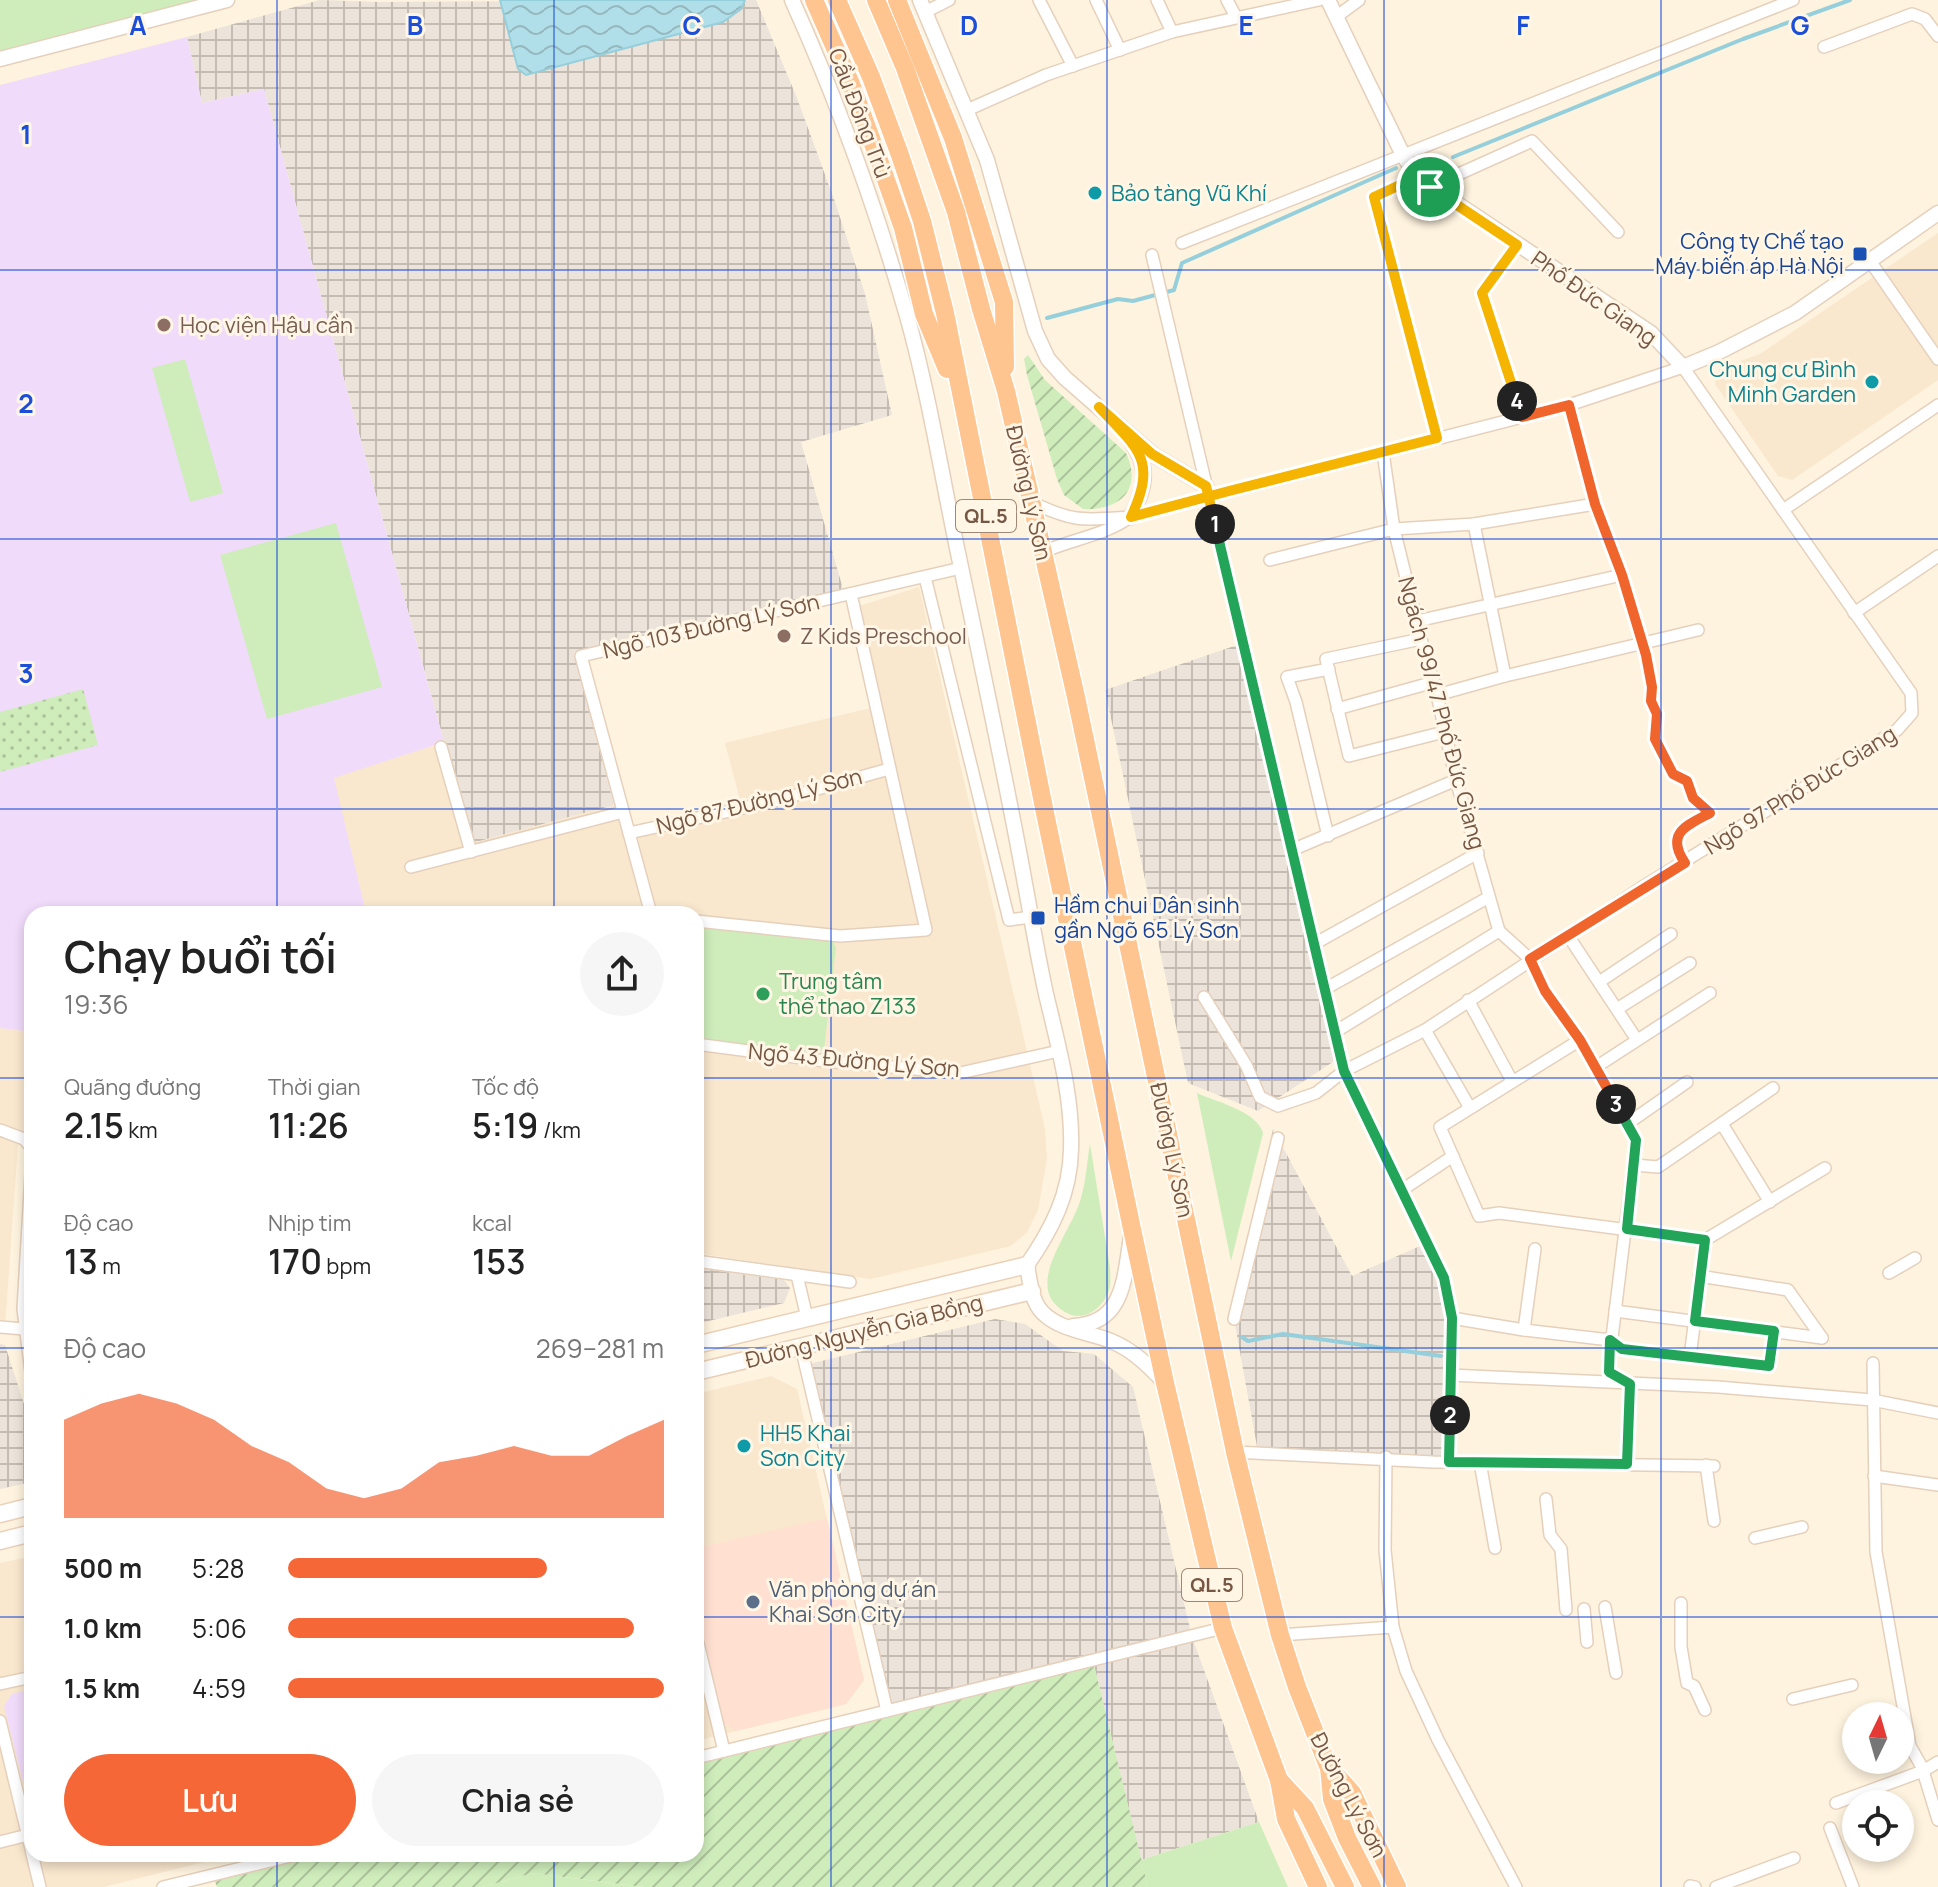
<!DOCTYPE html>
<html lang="vi">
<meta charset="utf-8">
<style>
body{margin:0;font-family:Manrope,sans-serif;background:#f6f6f6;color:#222;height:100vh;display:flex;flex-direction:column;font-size:30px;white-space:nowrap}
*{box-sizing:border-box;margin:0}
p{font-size:26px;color:#767676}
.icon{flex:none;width:44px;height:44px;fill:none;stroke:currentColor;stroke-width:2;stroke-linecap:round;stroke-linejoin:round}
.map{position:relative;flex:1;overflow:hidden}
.drawer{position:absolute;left:24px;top:906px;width:680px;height:956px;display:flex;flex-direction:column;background:#fff;border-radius:24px;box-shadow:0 4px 12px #0003}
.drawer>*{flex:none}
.needle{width:52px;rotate:5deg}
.controls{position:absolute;left:1842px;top:1702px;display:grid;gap:16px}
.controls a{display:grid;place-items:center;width:72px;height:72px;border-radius:50%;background:#fff;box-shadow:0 4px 12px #0003;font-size:40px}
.pin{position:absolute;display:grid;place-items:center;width:68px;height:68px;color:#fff;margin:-34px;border:4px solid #fff;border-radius:50%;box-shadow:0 2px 8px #0007}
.km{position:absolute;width:40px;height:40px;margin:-20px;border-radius:50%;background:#222;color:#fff;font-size:22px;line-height:40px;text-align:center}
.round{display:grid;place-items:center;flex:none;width:84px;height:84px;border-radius:42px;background:#f6f6f6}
.overview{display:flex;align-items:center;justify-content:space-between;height:136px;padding:0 40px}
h1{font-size:44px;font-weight:600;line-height:60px}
.figures{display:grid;grid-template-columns:repeat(3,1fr);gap:12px;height:136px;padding:8px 40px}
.figures div{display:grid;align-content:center}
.figures b{font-size:34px;font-weight:600}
.figures small{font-size:22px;font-weight:400}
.figures p{font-size:22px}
.chart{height:224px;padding:16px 40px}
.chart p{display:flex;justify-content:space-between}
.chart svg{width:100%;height:144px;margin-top:8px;fill:#f56736;opacity:.7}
.action{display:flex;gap:16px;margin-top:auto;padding:16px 40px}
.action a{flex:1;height:92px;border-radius:48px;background:#f56736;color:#fff;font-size:32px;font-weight:600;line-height:92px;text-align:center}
.action a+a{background:#f6f6f6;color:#222}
ul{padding:0 40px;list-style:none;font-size:26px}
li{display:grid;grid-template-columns:128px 96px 1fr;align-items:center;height:60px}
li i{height:20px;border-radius:10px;background:#f56736}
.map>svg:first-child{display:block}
</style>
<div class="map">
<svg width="1938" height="1887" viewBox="0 0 1938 1887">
<defs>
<pattern id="industrial-grid" width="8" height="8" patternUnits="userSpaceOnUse" patternTransform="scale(2)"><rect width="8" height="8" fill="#ece3da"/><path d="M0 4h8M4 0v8" fill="none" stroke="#c4bbb2"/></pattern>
<pattern id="park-dots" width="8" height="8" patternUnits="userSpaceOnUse" patternTransform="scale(2)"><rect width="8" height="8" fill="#ceedbb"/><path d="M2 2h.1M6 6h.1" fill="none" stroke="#acc39a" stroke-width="1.8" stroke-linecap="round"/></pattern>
<pattern id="garden-furrows" width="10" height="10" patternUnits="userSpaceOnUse" patternTransform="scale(2)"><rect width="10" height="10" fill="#ceedbb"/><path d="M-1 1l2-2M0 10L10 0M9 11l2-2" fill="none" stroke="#acc39a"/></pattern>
<pattern id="water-waves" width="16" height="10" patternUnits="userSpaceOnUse" patternTransform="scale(2)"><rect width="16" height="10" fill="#b1dfe9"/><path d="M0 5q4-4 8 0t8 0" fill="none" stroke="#95b8be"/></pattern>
</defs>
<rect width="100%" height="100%" fill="#fef3de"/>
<!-- residential -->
<g fill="#f9e7ce">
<polygon points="1938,233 1938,380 1792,480 1778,476 1715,384 1719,369 1760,354"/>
<polygon points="919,587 1045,1129 1047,1158 1038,1210 1027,1232 1011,1246 870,1279 696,1253 696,914 366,913 333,778 444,742 473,843 614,805 624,836 743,811 725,743 875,707 856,607"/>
<polygon points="0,1028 32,1032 32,1146 18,1144 5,1327 0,1327"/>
<polygon points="771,1376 797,1389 864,1680 846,1704 696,1741 696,1394"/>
<polygon points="32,1556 32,1854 237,1854 103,1887 0,1887 0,1563"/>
</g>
<!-- commercial -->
<polygon fill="#ffe0d1" points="827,1518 864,1680 846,1704 736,1731 724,1723 696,1610 696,1548"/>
<!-- industrial -->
<g fill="url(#industrial-grid)">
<polygon points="320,0 379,2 756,0 797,98 835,202 865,294 892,415 801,442 843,589 574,652 614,805 472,843 264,89 202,103 187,37"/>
<polygon points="1243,643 1339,1058 1258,1111 1188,1083 1105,690"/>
<polygon points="1273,1129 1352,1276 1427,1243 1452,1318 1449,1462 1258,1452 1234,1319"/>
<polygon points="696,1268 784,1280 790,1288 784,1303 696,1324"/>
<polygon points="995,1319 1025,1324 1063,1351 1094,1354 1133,1387 1192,1637 1259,1822 1141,1860 1093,1661 887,1711 805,1365"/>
<polygon points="0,1344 5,1345 32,1429 32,1482 0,1489"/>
</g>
<!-- education -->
<g fill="#f0dbfa">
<polygon points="187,37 202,103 264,89 444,742 334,778 366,913 371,914 32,914 32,1032 0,1028 0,85"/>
<polygon points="32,1689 32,1818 4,1706 12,1694"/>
</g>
<!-- grass -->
<g fill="#ceedbb">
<polygon points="0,0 198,0 0,52"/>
<polygon points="185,359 223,493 190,502 152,368"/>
<polygon points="336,523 382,687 267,719 220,555"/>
<polygon points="696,924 830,937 836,947 824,1049 816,1055 696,1041"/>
<path d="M1197,1093C1216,1102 1257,1111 1263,1133L1231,1261Z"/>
<path d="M1090,1144L1110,1268C1110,1273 1111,1280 1110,1286C1106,1306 1085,1324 1065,1312C1021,1286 1072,1233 1081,1198C1086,1181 1087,1162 1090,1144Z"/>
<polygon points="1259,1822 1288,1887 1148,1887 1141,1860"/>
<polygon points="533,1873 642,1887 482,1887"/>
</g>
<!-- park -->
<polygon fill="url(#park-dots)" points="83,689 98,745 0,772 0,712"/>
<!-- garden -->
<g fill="url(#garden-furrows)">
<path d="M1028,355L1045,380L1126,453C1143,489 1120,511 1083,509L1064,495L1057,479L1027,375L1024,359Z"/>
<polygon points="1093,1661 1148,1887 643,1887 533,1873 482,1887 217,1887 214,1879 316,1854 696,1854 696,1760"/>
</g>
<!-- water -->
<polygon fill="url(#water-waves)" stroke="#96cfdc" stroke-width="2" points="500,0 745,0 741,9 723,22 526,75 518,69"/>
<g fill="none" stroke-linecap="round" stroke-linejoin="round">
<!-- stream -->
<g stroke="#96cfdc" stroke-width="4">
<polyline points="1453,157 1743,39 1850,0"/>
<polyline points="1047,318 1118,299 1133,301 1174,290 1182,263 1396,168"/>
<polyline points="1242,1337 1248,1341 1283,1334 1441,1356"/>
</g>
<defs>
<g id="minor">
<polyline points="1039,0 1073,66"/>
<polyline points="1096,0 1120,50"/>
<polyline points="1157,0 1172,32"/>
<polyline points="1227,0 1236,17"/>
<polyline points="925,12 949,0"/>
<polyline points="1336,17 1359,0"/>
<polyline points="1824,47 1912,14 1925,19 1938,36"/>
<polyline points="967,110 1046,75 1172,32 1319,0"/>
<polyline points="1417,177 1374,197 1437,438"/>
<polyline points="1430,187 1532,141 1618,232"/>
<polyline points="1182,243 1793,0"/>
<polyline points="1517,245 1482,293 1522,417"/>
<polyline points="1152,255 1344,1071 1444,1278 1452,1318 1449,1462"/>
<polyline points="1870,261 1938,359"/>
<path d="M1569,405L1595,504L1622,575L1646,655L1652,687L1651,701L1657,714L1655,739L1673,774L1687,781L1693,798L1710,813C1686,826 1665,833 1685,863"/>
<polyline points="1383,452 1394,529 1421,639 1437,695 1456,780 1499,931 1530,959 1545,991 1580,1040 1636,1140 1609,1362 1609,1372 1630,1384 1627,1464"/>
<path d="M1031,502C1075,523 1084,520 1131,517L1569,405L1683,367L1911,693L1912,713L1897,730L1641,888L1425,1030L1344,1071L1316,1093L1278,1106L1260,1097L1246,1065L1204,997"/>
<polyline points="1783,510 1938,405"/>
<polyline points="1474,524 1505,676"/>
<path d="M1043,552C1070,540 1108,534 1130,517"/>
<polyline points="1270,560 1394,529 1474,524 1595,504"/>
<polyline points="925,577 1009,920 1031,917"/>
<polyline points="1854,613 1938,556"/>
<polyline points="1417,621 1622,575"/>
<polyline points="1421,639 1326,659 1349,756 1444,732"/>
<polyline points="1437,695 1505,676 1698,630"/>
<polyline points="1337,709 1434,682"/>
<polyline points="441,747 471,852"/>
<polyline points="629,833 775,801 889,769"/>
<polyline points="1328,836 1296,702 1287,677 1329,669"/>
<polyline points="1292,850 1456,780"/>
<polyline points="411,867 623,812"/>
<polyline points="651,914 581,656 961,568"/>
<polyline points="696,921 840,936 926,930 851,594"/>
<polyline points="1569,937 1637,1040"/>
<polyline points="1314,944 1478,853"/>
<polyline points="1599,982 1671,934"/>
<polyline points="1325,989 1489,897"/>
<polyline points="1468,1000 1512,1081"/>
<polyline points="1617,1009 1690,963"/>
<polyline points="1425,1030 1470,1108"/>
<polyline points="1335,1032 1499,931"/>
<polyline points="1580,1040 1440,1127 1479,1216 1499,1213 1705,1240 1690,1357"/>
<polyline points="696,1044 825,1061 960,1073 1059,1051"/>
<polyline points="1596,1067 1710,993"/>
<polyline points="1627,1124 1687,1082"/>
<polyline points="1722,1124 1770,1202"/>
<polyline points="0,1130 24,1139 32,1148"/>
<polyline points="32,1157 23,1309 32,1380"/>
<polyline points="1634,1165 1658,1167 1773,1088"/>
<polyline points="1402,1190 1453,1156"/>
<polyline points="1705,1240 1825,1168"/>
<polyline points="696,1261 850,1282"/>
<polyline points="1889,1273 1915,1258"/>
<polyline points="797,1275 807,1318"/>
<polyline points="1699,1276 1788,1290 1822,1338"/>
<polyline points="1615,1311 1822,1338"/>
<polyline points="1452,1318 1524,1330 1610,1340 1622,1349 1769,1366 1774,1331"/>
<polyline points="1234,1319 1278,1138"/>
<polyline points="0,1327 24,1329"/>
<polyline points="1524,1330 1535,1249"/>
<polyline points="801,1347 887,1711"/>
<polyline points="1873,1363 1876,1552 1910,1746 1923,1769"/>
<polyline points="1450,1375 1718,1387 1872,1400 1938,1413"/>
<polyline points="1235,1452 1433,1462 1714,1466"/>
<polyline points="1386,1457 1385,1550 1393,1627 1406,1671 1438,1740 1516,1887"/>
<polyline points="1480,1462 1495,1548"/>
<polyline points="1706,1465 1714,1521"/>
<polyline points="1874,1476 1938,1485"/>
<polyline points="1546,1499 1550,1535 1561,1549 1566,1610"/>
<polyline points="1755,1538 1802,1527"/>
<polyline points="1681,1603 1681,1647 1687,1683 1694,1686 1705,1710"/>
<polyline points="1605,1607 1616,1673"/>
<polyline points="1584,1609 1587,1642"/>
<polyline points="696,1635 724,1751"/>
<polyline points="1280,1635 1393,1627"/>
<polyline points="0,1684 32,1677"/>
<polyline points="1793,1699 1852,1685"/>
<polyline points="0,1721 32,1853"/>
<polyline points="696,1758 1223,1628"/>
<polyline points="1923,1771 1938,1820"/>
<polyline points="1836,1803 1923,1771 1938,1762"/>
<polyline points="1830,1828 1853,1887"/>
<polyline points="0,1842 32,1834"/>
<polyline points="32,1854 40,1887"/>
<polyline points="1690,1886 1695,1887"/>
<polyline points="163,1887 299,1854"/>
<polyline points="1716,1887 1794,1858"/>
</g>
<g id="tertiary">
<path d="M792,0C838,102 876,208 907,316C930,398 943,484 961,567C983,673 1006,778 1025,884C1032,921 1038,958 1046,994C1058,1045 1073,1098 1071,1150C1070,1194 1052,1229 1027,1265C1030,1281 1031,1300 1042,1312C1059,1330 1089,1332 1111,1341C1133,1350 1149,1366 1165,1383"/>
<polyline points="920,0 987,160 1035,331 1048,359 1065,378 1152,454 1206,486"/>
<polyline points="1328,0 1403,155 1417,177 1651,333 1683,367 1719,352 1795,313 1938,213"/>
<polyline points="0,59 227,0"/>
<path d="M1131,517C1144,490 1151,469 1132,443"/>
<path d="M1073,1326C1125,1324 1124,1277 1131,1237"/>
</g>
<g id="secondary">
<polyline points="696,1345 1027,1265"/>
<polyline points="696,1372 1032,1291"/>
<polyline points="0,1514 32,1506"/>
<polyline points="0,1541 32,1533"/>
</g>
<g id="trunk">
<polyline points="814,0 851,84 879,160 903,228 924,314 947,369"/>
<polyline points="837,0 871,77 900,155 922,221 945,313 1045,813 1132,1229 1165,1383 1223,1628 1279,1780 1286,1819 1318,1887"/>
<polyline points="876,0 905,68 956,212 981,309 1006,391 1076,697 1235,1452 1280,1635 1297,1687 1328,1766 1352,1793 1397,1887"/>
<polyline points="897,0 953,138 1004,302 1005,367"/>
<polyline points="1329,1767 1332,1799 1347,1838 1372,1887"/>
<polyline points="1279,1780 1305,1808 1345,1887"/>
</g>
</defs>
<!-- minor casing -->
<use href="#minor" stroke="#e5d0bc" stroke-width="14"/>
<!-- tertiary casing -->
<use href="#tertiary" stroke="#e5d0bc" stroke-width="17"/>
<!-- secondary casing -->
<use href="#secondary" stroke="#ead1b9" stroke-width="19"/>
<!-- trunk casing -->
<use href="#trunk" stroke="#fff" stroke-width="21"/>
<!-- minor -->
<use href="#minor" stroke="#fff" stroke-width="11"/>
<!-- tertiary -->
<use href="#tertiary" stroke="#fff" stroke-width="14"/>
<!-- secondary -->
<use href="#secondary" stroke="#fff" stroke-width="16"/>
<!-- trunk -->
<use href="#trunk" stroke="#ffc591" stroke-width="18"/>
</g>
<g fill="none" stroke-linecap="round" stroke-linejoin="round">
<defs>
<path id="split-1" d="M1215,524L1206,486L1152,454L1099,407C1138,449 1158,459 1131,517L1229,491L1437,438L1374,197L1417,177L1430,187"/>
<polyline id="split-2" points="1215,524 1344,1071 1444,1278 1452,1318 1450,1415"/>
<polyline id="split-3" points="1450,1415 1449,1462 1627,1464 1630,1384 1609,1372 1610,1340 1622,1349 1769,1366 1774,1331 1695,1321 1705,1240 1627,1229 1636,1140 1616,1104"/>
<path id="split-4" d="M1517,401L1522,417L1569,405L1595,504L1622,575L1646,655L1652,687L1651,701L1657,714L1655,739L1673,774L1687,781L1693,798L1710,813C1686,826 1665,833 1685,863L1530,959L1545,991L1580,1040L1616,1104"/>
<polyline id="split-5" points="1430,187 1517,245 1482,293 1517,401"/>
</defs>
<!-- split-1 casing -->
<use href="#split-1" stroke="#fff" stroke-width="16"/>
<!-- split-2 casing -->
<use href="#split-2" stroke="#fff" stroke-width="16"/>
<!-- split-3 casing -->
<use href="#split-3" stroke="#fff" stroke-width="16"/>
<!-- split-4 casing -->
<use href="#split-4" stroke="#fff" stroke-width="16"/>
<!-- split-5 casing -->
<use href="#split-5" stroke="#fff" stroke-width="16"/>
<!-- split-1 -->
<use href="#split-1" stroke="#f5b400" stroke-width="10"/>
<!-- split-2 -->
<use href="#split-2" stroke="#22a559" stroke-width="10"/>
<!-- split-3 -->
<use href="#split-3" stroke="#22a559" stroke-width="10"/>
<!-- split-4 -->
<use href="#split-4" stroke="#f0652b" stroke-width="10"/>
<!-- split-5 -->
<use href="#split-5" stroke="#f5b400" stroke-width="10"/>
</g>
<!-- grid -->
<path fill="none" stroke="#1d4ed8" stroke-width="2" stroke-opacity="0.55" d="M277,0V914M554,0V914M831,0V1887M1107,0V1887M1384,0V1887M1661,0V1887M0,270H1938M0,539H1938M0,809H1938M0,1078H32M696,1078H1938M0,1348H32M696,1348H1938M0,1617H32M696,1617H1938M277,1854V1887M554,1854V1887"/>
<!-- markers -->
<g fill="#0f9aa8" stroke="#fff6e6" stroke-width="3">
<circle cx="1095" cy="193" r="8"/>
<circle cx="1872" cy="382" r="8"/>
<circle cx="744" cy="1446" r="8"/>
</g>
<g fill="#1a4fb4" stroke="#fff6e6" stroke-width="3">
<rect x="1852" y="246" width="16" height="16" rx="4"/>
<rect x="1030" y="910" width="16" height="16" rx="4"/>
</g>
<g fill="#8d6e63" stroke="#fff6e6" stroke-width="3">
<circle cx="164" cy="325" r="8"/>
<circle cx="784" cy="636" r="8"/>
</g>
<circle fill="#2e9e5b" stroke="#fff6e6" stroke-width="3" cx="763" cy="994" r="8"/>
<circle fill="#5c6f8a" stroke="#fff6e6" stroke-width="3" cx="753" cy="1602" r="8"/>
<g text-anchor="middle" stroke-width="6" stroke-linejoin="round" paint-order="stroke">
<!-- shield labels -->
<g fill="#fff6e6" stroke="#9f8775" stroke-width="2">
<rect x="956" y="500" width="60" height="32" rx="6"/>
<rect x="1182" y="1569" width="60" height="32" rx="6"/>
</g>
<g font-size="20" font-weight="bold" fill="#765744">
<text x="986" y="523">QL.5</text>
<text x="1212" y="1592">QL.5</text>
</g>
<!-- street labels -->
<g font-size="22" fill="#765744" stroke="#fff6e6">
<text transform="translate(860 113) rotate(69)" y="8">Cầu Đông Trù</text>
<text transform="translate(1594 298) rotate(35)" y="8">Phố Đức Giang</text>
<text transform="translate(1029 493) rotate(77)" y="8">Đường Lý Sơn</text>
<text transform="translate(711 626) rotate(-13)" y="8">Ngõ 103 Đường Lý Sơn</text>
<text transform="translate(1442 713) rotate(75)" y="8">Ngách 99/47 Phố Đức Giang</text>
<text transform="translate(1800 790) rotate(-32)" y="8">Ngõ 97 Phố Đức Giang</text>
<text transform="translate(759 801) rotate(-14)" y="8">Ngõ 87 Đường Lý Sơn</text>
<text transform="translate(854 1060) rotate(5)" y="8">Ngõ 43 Đường Lý Sơn</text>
<text transform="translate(1172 1150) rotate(78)" y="8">Đường Lý Sơn</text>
<text transform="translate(864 1331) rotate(-14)" y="8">Đường Nguyễn Gia Bồng</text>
<text transform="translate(1349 1795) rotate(62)" y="8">Đường Lý Sơn</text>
</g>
<!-- culture labels -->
<g font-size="22" fill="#0d838f" stroke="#fff6e6" text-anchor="start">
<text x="1111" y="201">Bảo tàng Vũ Khí</text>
<text x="1856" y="377" text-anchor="end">Chung cư Bình<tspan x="1856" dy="25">Minh Garden</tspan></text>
<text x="760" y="1441">HH5 Khai<tspan x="760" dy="25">Sơn City</tspan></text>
</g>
<!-- transit labels -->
<g font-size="22" fill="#164399" stroke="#fff6e6" text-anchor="end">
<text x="1844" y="249">Công ty Chế tạo<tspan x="1844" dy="25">Máy biến áp Hà Nội</tspan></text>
<text x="1054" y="913" text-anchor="start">Hầm chui Dân sinh<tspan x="1054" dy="25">gần Ngõ 65 Lý Sơn</tspan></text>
</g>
<!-- education labels -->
<g font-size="22" fill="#785e54" stroke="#fff6e6" text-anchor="start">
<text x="180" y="333">Học viện Hậu cần</text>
<text x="800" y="644">Z Kids Preschool</text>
</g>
<!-- leisure labels -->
<g font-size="22" fill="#27864d" stroke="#fff6e6" text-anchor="start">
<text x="779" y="989">Trung tâm<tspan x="779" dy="25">thể thao Z133</tspan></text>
</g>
<!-- service labels -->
<g font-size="22" fill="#4e5e75" stroke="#fff6e6" text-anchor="start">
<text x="769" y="1597">Văn phòng dự án<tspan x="769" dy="25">Khai Sơn City</tspan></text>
</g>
</g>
<g font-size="26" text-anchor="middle" font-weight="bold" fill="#1d4ed8" stroke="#fff6e6" stroke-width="6" stroke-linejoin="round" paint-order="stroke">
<text x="138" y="35">A</text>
<text x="415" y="35">B</text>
<text x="692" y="35">C</text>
<text x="969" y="35">D</text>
<text x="1246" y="35">E</text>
<text x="1523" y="35">F</text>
<text x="1800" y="35">G</text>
<text x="26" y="144">1</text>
<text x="26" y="413">2</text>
<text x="26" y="683">3</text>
</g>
</svg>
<div class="controls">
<a><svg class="needle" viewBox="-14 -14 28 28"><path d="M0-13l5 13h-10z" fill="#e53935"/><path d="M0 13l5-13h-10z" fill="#767676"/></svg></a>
<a><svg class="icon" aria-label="locate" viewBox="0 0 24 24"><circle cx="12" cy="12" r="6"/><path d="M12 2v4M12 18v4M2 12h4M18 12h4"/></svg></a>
</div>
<div class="pin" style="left:1430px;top:187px;background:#1e9e55"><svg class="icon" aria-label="arrive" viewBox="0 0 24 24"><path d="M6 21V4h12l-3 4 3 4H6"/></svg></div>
<b class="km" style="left:1215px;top:524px">1</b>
<b class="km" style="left:1450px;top:1415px">2</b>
<b class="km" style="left:1616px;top:1104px">3</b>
<b class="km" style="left:1517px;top:401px">4</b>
<section class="drawer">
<div class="overview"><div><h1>Chạy buổi tối</h1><p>19:36</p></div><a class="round"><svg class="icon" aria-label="share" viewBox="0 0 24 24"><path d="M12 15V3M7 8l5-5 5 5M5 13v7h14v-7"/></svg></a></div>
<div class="figures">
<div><p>Quãng đường</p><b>2.15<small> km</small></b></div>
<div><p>Thời gian</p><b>11:26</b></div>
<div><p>Tốc độ</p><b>5:19<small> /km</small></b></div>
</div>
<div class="figures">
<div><p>Độ cao</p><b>13<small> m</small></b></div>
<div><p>Nhịp tim</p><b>170<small> bpm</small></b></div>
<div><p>kcal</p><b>153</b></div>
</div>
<div class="chart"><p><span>Độ cao</span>269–281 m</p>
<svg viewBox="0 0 160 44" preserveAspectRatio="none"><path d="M0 44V14L10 9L20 6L30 9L40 14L50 22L60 27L70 35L80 38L90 35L100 27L110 25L120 22L130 25L140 25L150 19L160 14V44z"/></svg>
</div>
<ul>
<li><b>500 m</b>5:28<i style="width:69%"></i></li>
<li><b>1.0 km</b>5:06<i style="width:92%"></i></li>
<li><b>1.5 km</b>4:59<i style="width:100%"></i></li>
</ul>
<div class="action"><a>Lưu</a><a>Chia sẻ</a></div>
</section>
</div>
